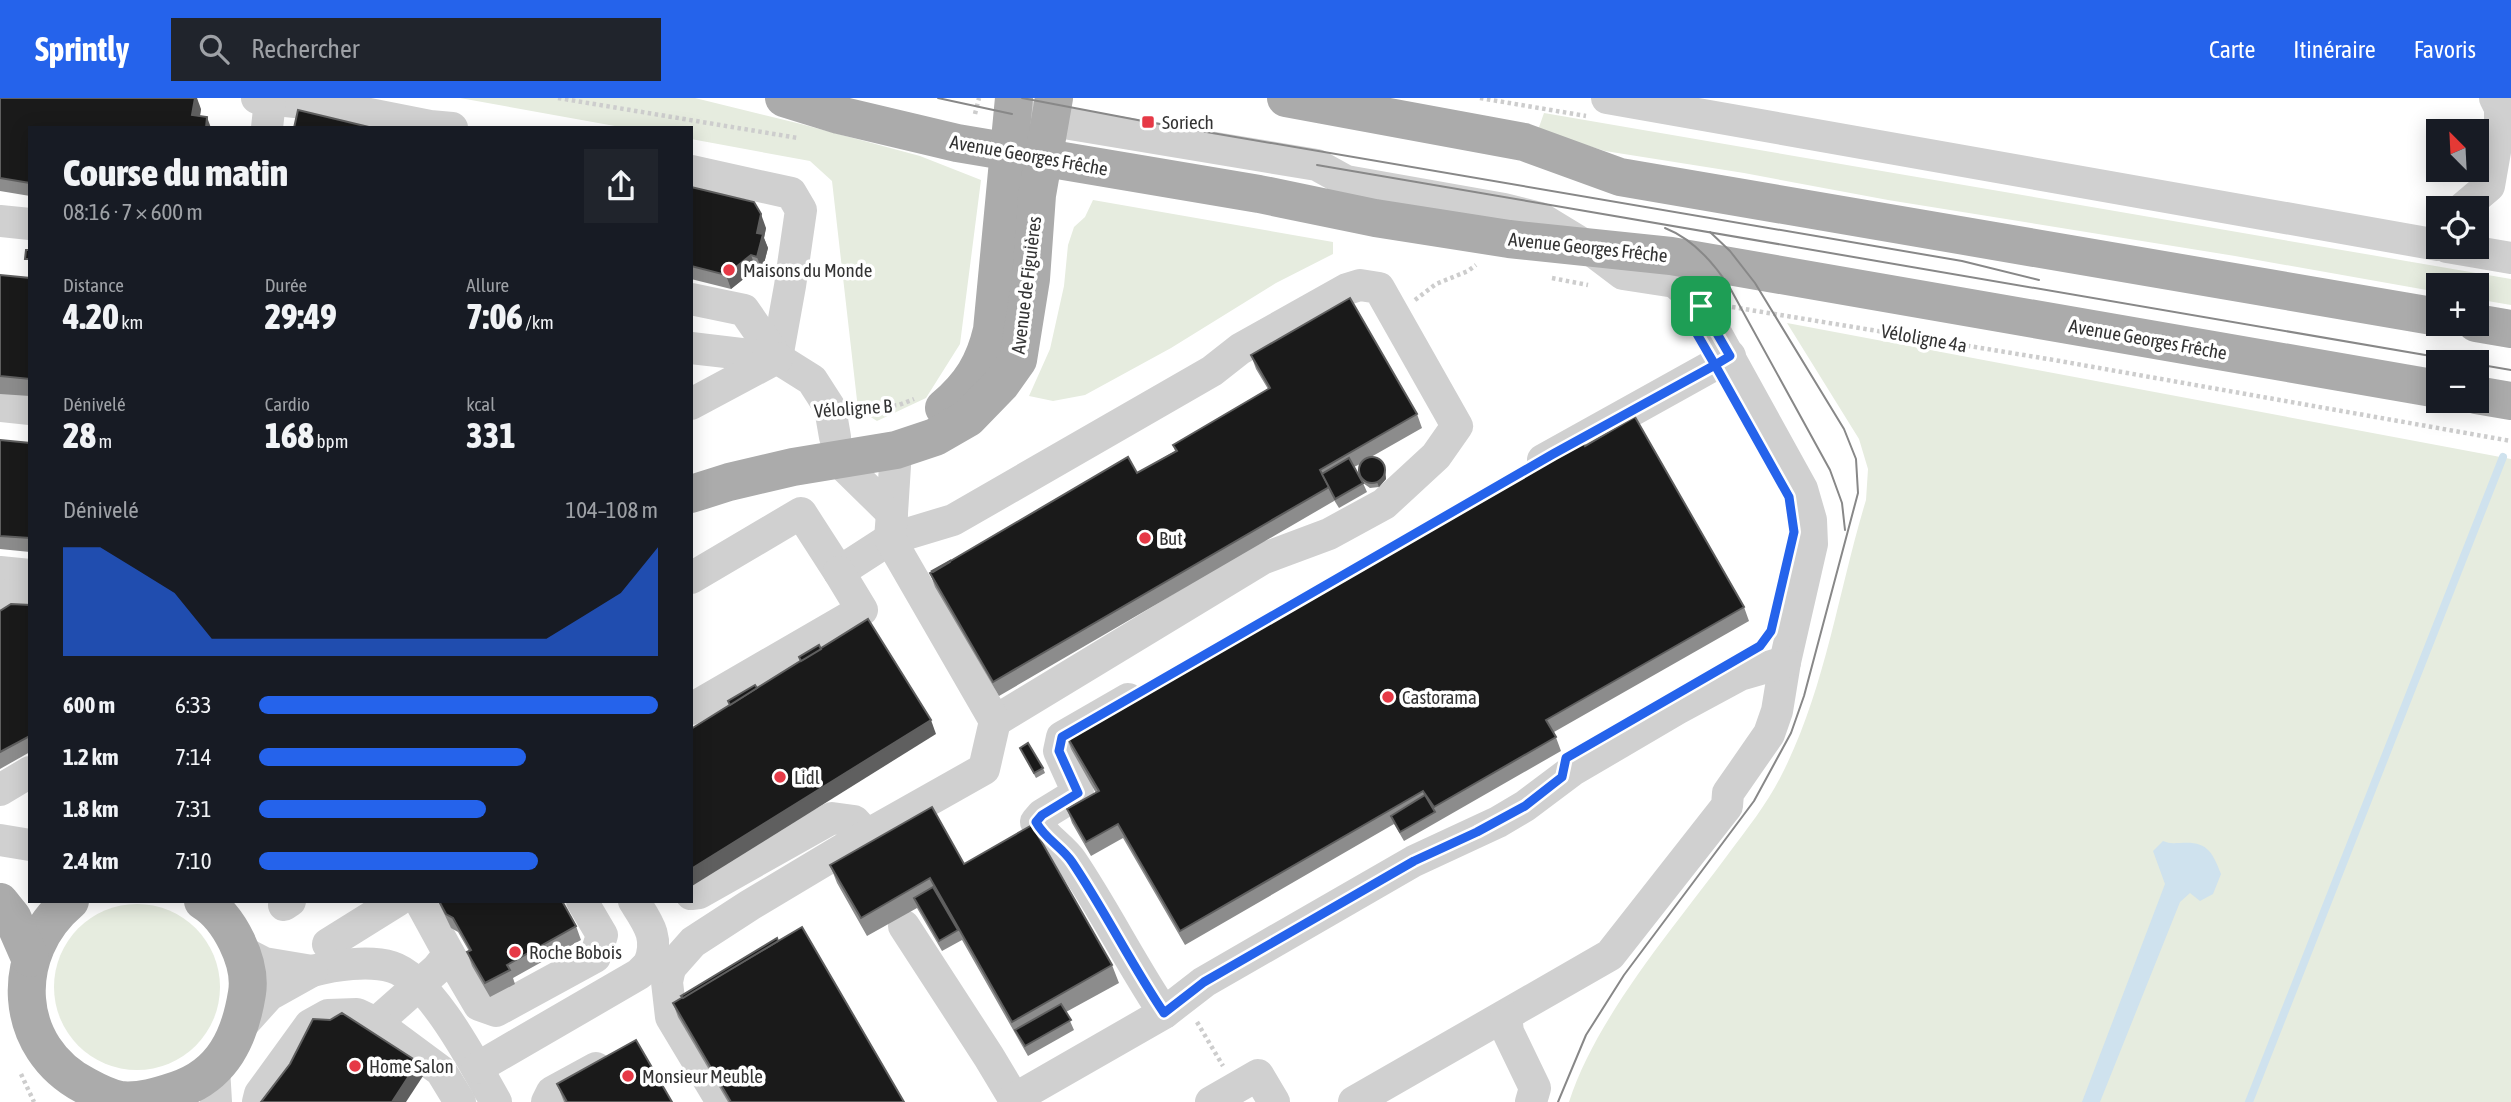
<!DOCTYPE html>
<html lang="fr">
<meta charset="utf-8">
<style>
body{margin:0;font-family:"Asap Condensed",sans-serif;background:#20242c;color:#f1f3f6;height:100vh;display:flex;flex-direction:column;font-size:26px;white-space:nowrap}
*{box-sizing:border-box;margin:0}
p{font-size:23px;color:#9ea1a6}
.icon{flex:none;width:38px;height:38px;fill:none;stroke:currentColor;stroke-width:2;stroke-linecap:round;stroke-linejoin:round}
.map{position:relative;flex:1;overflow:hidden}
.details{position:absolute;left:28px;top:28px;width:665px;height:777px;display:flex;flex-direction:column;background:#171b24;border-radius:0px;box-shadow:0 4px 18px #0003}
.details>*{flex:none}
.needle{width:46px;rotate:336deg}
.fabs{position:absolute;left:2426px;top:21px;display:grid;gap:14px}
.fabs a{display:grid;place-items:center;width:63px;height:63px;border-radius:0px;background:#171b24;box-shadow:0 4px 18px #0003;font-size:35px}
.pin{position:absolute;display:grid;place-items:center;width:60px;height:60px;color:#fff;margin:-30px;border-radius:14px;box-shadow:0 4px 10px #0006}
.round{display:grid;place-items:center;flex:none;width:74px;height:74px;border-radius:0px;background:#20242c}
.summary{display:flex;align-items:center;justify-content:space-between;height:119px;padding:0 35px}
h1{font-size:38px;font-weight:800;line-height:52px}
.figures{display:grid;grid-template-columns:repeat(3,1fr);gap:10px;height:119px;padding:7px 35px}
.figures div{display:grid;align-content:center}
.figures b{font-size:35px;font-weight:800}
.figures small{font-size:19px;font-weight:400}
.figures p{font-size:19px}
.chart{height:196px;padding:14px 35px}
.chart p{display:flex;justify-content:space-between}
.chart svg{width:100%;height:126px;margin-top:7px;fill:#2563eb;opacity:.7}
ul{padding:0 35px;list-style:none;font-size:23px}
li{display:grid;grid-template-columns:112px 84px 1fr;align-items:center;height:52px}
li i{height:18px;border-radius:9px;background:#2563eb}
header{display:flex;align-items:center;gap:42px;box-sizing:border-box;height:98px;padding:0 35px;background:#2563eb;color:#fff}
header strong{font-size:33px}
nav{display:flex;gap:38px;margin-inline-start:auto;font-size:24px}
.search{width:490px;height:63px;background:#20242c;display:flex;align-items:center;gap:18px;box-sizing:border-box;padding:0 24px;border-radius:0px;color:#9ea1a6;font-size:26px}
.map>svg:first-child{display:block}
</style>
<header>
<strong>Sprintly</strong>
<div class="search"><svg class="icon" aria-label="search" viewBox="0 0 24 24"><circle cx="10" cy="10" r="6"/><path d="M15 15l6 6"/></svg>Rechercher</div>
<nav><a>Carte</a><a>Itinéraire</a><a>Favoris</a></nav>
</header>
<div class="map">
<svg width="2511" height="1004" viewBox="0 0 2511 1004">
<rect width="100%" height="100%" fill="#fff"/>
<!-- green -->
<g fill="#e6ecdf">
<polygon points="460,0 695,0 801,26 920,58 981,82 960,246 926,300 877,323 858,311 832,83 810,63 691,41 691,30 626,30"/>
<polygon points="1544,15 2511,181 2511,207 2476,201 2476,187 2438,187 2438,194 2235,158 1888,102 1744,75 1605,53 1538,32"/>
<polygon points="1093,102 1333,144 1333,156 1276,185 1171,250 1085,297 1053,303 1029,298 1050,251 1064,188 1068,147 1074,129 1085,119"/>
<path d="M1787,225L2511,361V1004H1569C1596,919 1676,827 1729,755C1747,731 1766,707 1780,680C1825,594 1838,494 1866,402L1868,371L1859,341Z"/>
<circle cx="137" cy="889" r="83"/>
</g>
<!-- water -->
<path fill="#cfe2ee" d="M2163,743C2170,746 2173,745 2180,745C2207,743 2212,753 2221,776L2213,796L2200,803L2190,795L2180,804L2100,1004H2082L2165,786L2153,753Z"/>
<g fill="none" stroke-linecap="round" stroke-linejoin="round">
<!-- stream -->
<polyline stroke="#cfe2ee" stroke-width="8" points="2249,1004 2503,359"/>
<!-- path -->
<g stroke="#cdcdcd" stroke-width="4.5" stroke-dasharray="3.5 3.5" stroke-linecap="butt">
<polyline points="558,0 798,40"/>
<polyline points="1480,0 1586,18"/>
<polyline points="975,16 979,0"/>
<polyline points="1552,180 1588,187"/>
<polyline points="1415,202 1436,186 1468,173 1476,167"/>
<polyline points="1732,209 2054,262 2511,343"/>
<polyline points="858,311 899,307 914,301"/>
<polyline points="1197,924 1223,968"/>
<polyline points="21,976 34,1004"/>
</g>
<!-- minor -->
<g stroke="#d0d0d0" stroke-width="32">
<polyline points="257,0 324,7 430,28 452,30"/>
<polyline points="1607,0 2438,147"/>
<polyline points="1028,19 1317,67 1346,83 1504,111 1540,120 1586,148 1623,176 1675,184 1701,208 1802,391 1811,422 1812,446 1785,564 1777,613 1769,636 1728,695 1727,708 1610,857 1354,1004"/>
<polyline points="267,30 270,2"/>
<polyline points="691,73 791,95 801,112 790,188 777,260"/>
<polyline points="2463,110 2489,88 2500,25 2500,10 2495,0"/>
<polyline points="0,123 30,126"/>
<polyline points="2447,149 2511,160"/>
<polyline points="691,201 744,212 777,260 812,282 830,310 835,339"/>
<polyline points="691,250 777,260"/>
<polyline points="691,306 777,260"/>
<polyline points="0,308 30,311"/>
<polyline points="838,362 892,415 896,352"/>
<polyline points="1543,362 1730,258"/>
<polyline points="0,474 30,477"/>
<polyline points="691,480 801,415 839,474 890,441 953,422 1212,273 1240,251 1347,191 1360,187 1379,190 1457,328 1436,358 1384,406 1329,436 1262,461 995,623"/>
<polyline points="0,497 30,500"/>
<path d="M1128,601L1062,639L1059,653L1078,695L1042,717L1036,724C1045,741 1062,749 1072,764C1105,813 1131,866 1164,915"/>
<polyline points="691,611 862,512 839,474"/>
<polyline points="0,692 30,674"/>
<polyline points="0,742 30,747"/>
<polyline points="691,796 699,795 832,720 854,723 867,737"/>
<path d="M634,803C648,825 660,840 649,866"/>
<polyline points="284,807 290,803"/>
<polyline points="904,828 989,959 1016,1004"/>
<polyline points="328,846 397,803"/>
<polyline points="449,856 479,907 496,913 595,859 602,837 582,803"/>
<polyline points="670,870 667,884 671,919 722,1004"/>
<path d="M312,873C335,867 369,862 392,869C431,881 476,969 496,1004"/>
<polyline points="1506,918 1508,934 1535,990 1531,1004"/>
<polyline points="376,925 437,871 449,856 420,803"/>
<polyline points="241,928 269,897 312,873 264,865 241,853"/>
<polyline points="214,970 216,1004"/>
<polyline points="477,970 639,876 649,866 670,870 693,844 750,807 867,737 984,671 995,623 890,441 892,415"/>
<polyline points="1014,1001 1164,915 1204,884 1414,763 1498,724 1525,708 1573,672 1677,611 1740,577 1785,564"/>
<polyline points="258,1004 260,996 310,927 328,917 357,916 376,925 441,973 460,1004"/>
<polyline points="547,1004 552,994 596,970"/>
<polyline points="1211,1004 1258,977 1274,1004"/>
</g>
<!-- major -->
<g stroke="#ababab" stroke-width="38">
<polyline points="784,0 839,17 957,45 1259,96 1375,120 1509,141 1671,158 2438,291"/>
<polyline points="1286,0 1524,44 1620,79 2438,219"/>
<polyline points="2476,225 2511,231"/>
<polyline points="2476,297 2511,303"/>
<path d="M944,310C971,287 984,266 992,232L1014,0"/>
<polyline points="691,396 729,384 793,369 896,352 935,339 968,320 1001,286 1018,262 1031,181 1037,97 1054,0"/>
<path d="M70,803C8,855 12,950 86,988C97,994 109,1000 120,1002C140,1004 159,998 177,992C223,977 240,939 247,895C252,864 229,819 203,803"/>
<polyline points="0,804 12,819 30,860"/>
</g>
<!-- tram -->
<g stroke="#888" stroke-width="2">
<polyline points="938,0 1012,16"/>
<polyline points="1022,0 1148,24 1962,163 2039,182"/>
<polyline points="1317,67 2466,264"/>
<path d="M1665,130C1693,141 1714,165 1730,190L1830,372L1842,405L1845,432"/>
<polyline points="2476,266 2511,272"/>
<polyline points="1558,1004 1586,937 1624,877 1754,703 1791,635 1804,598 1858,395 1856,361 1844,331 1755,185 1730,153 1710,134"/>
</g>
</g>
<!-- wall -->
<g fill="#8c8c8c" fill-rule="evenodd">
<polygon points="0,0 201,11 200,18 30,30 30,98 0,93"/>
<polygon points="691,89 766,130 764,140 768,150 762,173 756,171 731,191 691,181"/>
<polygon points="0,177 30,180 30,298 0,296"/>
<path d="M1251,257L1417,316L1422,330L1371,359L1384,366L1385,371L1386,381L1379,389L1370,390L1363,385L1367,394L1339,410L1334,402V403L999,598L935,489L930,475L950,464L1137,375L1175,353L1173,347L1268,291L1256,271ZM1360,366L1359,378L1354,369Z"/>
<polygon points="0,342 30,345 30,454 0,451"/>
<polygon points="30,507 30,654 0,671 0,513"/>
<polygon points="1744,509 1749,523 1554,634 1561,653 1404,743 1394,726 1185,847 1123,740 1091,758 1072,725 1067,711 1096,695 1071,651 1066,637"/>
<polygon points="1020,650 1043,670 1045,675 1036,680"/>
<polygon points="964,766 1112,867 1119,885 1066,914 1074,932 1028,958 962,842 942,853 917,810 867,838 837,785 830,767"/>
<polygon points="438,803 562,803 576,828 581,842 513,880 515,886 490,899 472,868 467,854 469,853 458,834 451,830"/>
<polygon points="673,905 904,1004 728,1004 678,919"/>
<polygon points="557,986 672,1004 564,1004"/>
</g>
<!-- shaded-wall -->
<g fill="#5f5f5f">
<polygon points="195,0 197,0 201,11 198,30 192,17"/>
<polygon points="207,19 211,30 206,30"/>
<polygon points="761,116 766,130 764,140 768,150 762,173 757,159 757,135"/>
<polygon points="751,157 756,171 731,191 726,177"/>
<polygon points="1384,366 1386,381 1379,389 1377,384"/>
<polygon points="931,622 936,636 692,788 691,771"/>
<polygon points="418,964 423,978 406,1004 392,1004"/>
</g>
<!-- building -->
<g fill="#1a1a1a" stroke="#5f5f5f" stroke-width="2">
<polygon points="0,0 195,0 192,17 207,19 206,30 30,30 30,85 0,80"/>
<polygon points="298,12 373,30 294,30"/>
<polygon points="691,89 754,104 761,116 757,135 763,136 757,159 751,157 726,177 691,168"/>
<polygon points="26,152 30,152 30,161 25,161"/>
<polygon points="0,177 30,180 30,281 0,278"/>
<polygon points="1350,200 1417,316 1320,372 1329,389 993,584 930,475 1128,359 1137,375 1177,353 1173,347 1270,290 1251,257"/>
<polygon points="1635,319 1744,509 1546,622 1556,639 1434,709 1423,693 1180,833 1118,726 1086,744 1067,711 1099,693 1066,637 1581,340 1585,348"/>
<polygon points="0,342 30,345 30,440 0,438"/>
<circle cx="1372" cy="372" r="13"/>
<polygon points="1349,360 1363,385 1335,401 1322,376"/>
<polygon points="950,463 950,464 933,474 932,473"/>
<polygon points="11,506 30,507 30,638 0,654 0,513"/>
<polygon points="868,521 931,622 691,771 691,631"/>
<polygon points="819,547 821,551 801,563 799,559"/>
<polygon points="755,587 757,590 730,607 728,603"/>
<polygon points="1028,645 1043,670 1034,675 1020,650"/>
<polygon points="1425,697 1435,714 1400,734 1391,718"/>
<polygon points="932,709 964,766 1032,727 1112,867 1012,924 930,780 861,820 830,767"/>
<polygon points="933,789 958,832 939,843 914,800"/>
<polygon points="439,803 562,803 576,828 507,867 510,872 485,885 467,854 471,852 453,820 446,816"/>
<polygon points="802,829 904,1004 731,1004 673,905"/>
<polygon points="777,840 778,843 683,900 681,898"/>
<polygon points="1061,906 1071,922 1025,948 1015,932"/>
<polygon points="342,915 418,964 392,1004 261,1004 290,966 313,921 330,922"/>
<polygon points="636,942 672,1004 567,1004 557,986"/>
</g>
<g fill="none" stroke-linecap="round" stroke-linejoin="round">
<defs>
<path id="route" d="M1701,208L1730,258L1715,267L1789,399L1794,434L1771,533L1760,548L1566,660L1562,679L1525,708L1477,734L1414,763L1204,884L1164,915C1131,866 1105,813 1072,764C1062,749 1045,741 1036,724L1042,717L1078,695L1059,653L1062,639L1553,356L1715,267L1679,205L1701,208"/>
</defs>
<!-- route casing -->
<use href="#route" stroke="#fff" stroke-width="14"/>
<!-- route -->
<use href="#route" stroke="#2563eb" stroke-width="9"/>
</g>
<!-- markers -->
<g fill="#e63946" stroke="#fff" stroke-width="2.5">
<rect x="1141" y="17" width="14" height="14" rx="3.5"/>
<circle cx="729" cy="172" r="7"/>
<circle cx="1145" cy="440" r="7"/>
<circle cx="1388" cy="599" r="7"/>
<circle cx="780" cy="679" r="7"/>
<circle cx="515" cy="854" r="7"/>
<circle cx="355" cy="968" r="7"/>
<circle cx="628" cy="978" r="7"/>
</g>
<g text-anchor="middle" stroke-width="7" stroke-linejoin="round" paint-order="stroke">
<!-- poi labels -->
<g font-size="19" fill="#333" stroke="#fff" text-anchor="start">
<text x="1162" y="31">Soriech</text>
<text x="743" y="179">Maisons du Monde</text>
<text x="1159" y="447">But</text>
<text x="1402" y="606">Castorama</text>
<text x="794" y="686">Lidl</text>
<text x="529" y="861">Roche Bobois</text>
<text x="369" y="975">Home Salon</text>
<text x="642" y="985">Monsieur Meuble</text>
</g>
<!-- street labels -->
<g font-size="19" fill="#333" stroke="#fff">
<text transform="translate(1029 57) rotate(10)" y="7">Avenue Georges Frêche</text>
<text transform="translate(1588 149) rotate(6)" y="7">Avenue Georges Frêche</text>
<text transform="translate(1026 187) rotate(-83)" y="7">Avenue de Figuières</text>
<text transform="translate(1924 240) rotate(10)" y="7">Véloligne 4a</text>
<text transform="translate(2148 241) rotate(10)" y="7">Avenue Georges Frêche</text>
<text transform="translate(853 310) rotate(-4)" y="7">Véloligne B</text>
</g>
</g>
</svg>
<div class="fabs">
<a><svg class="needle" viewBox="-14 -14 28 28"><path d="M0-13l5 13h-10z" fill="#e53935"/><path d="M0 13l5-13h-10z" fill="#9ea1a6"/></svg></a>
<a><svg class="icon" aria-label="locate" viewBox="0 0 24 24"><circle cx="12" cy="12" r="6"/><path d="M12 2v4M12 18v4M2 12h4M18 12h4"/></svg></a>
<a>+</a>
<a>−</a>
</div>
<div class="pin" style="left:1701px;top:208px;background:#1e9e55"><svg class="icon" aria-label="arrive" viewBox="0 0 24 24"><path d="M6 21V4h12l-3 4 3 4H6"/></svg></div>
<section class="details">
<div class="summary"><div><h1>Course du matin</h1><p>08:16 · 7 × 600 m</p></div><a class="round"><svg class="icon" aria-label="share" viewBox="0 0 24 24"><path d="M12 15V3M7 8l5-5 5 5M5 13v7h14v-7"/></svg></a></div>
<div class="figures">
<div><p>Distance</p><b>4.20<small> km</small></b></div>
<div><p>Durée</p><b>29:49</b></div>
<div><p>Allure</p><b>7:06<small> /km</small></b></div>
</div>
<div class="figures">
<div><p>Dénivelé</p><b>28<small> m</small></b></div>
<div><p>Cardio</p><b>168<small> bpm</small></b></div>
<div><p>kcal</p><b>331</b></div>
</div>
<div class="chart"><p><span>Dénivelé</span>104–108 m</p>
<svg viewBox="0 0 160 44" preserveAspectRatio="none"><path d="M0 44V6L10 6L20 14L30 22L40 38L50 38L60 38L70 38L80 38L90 38L100 38L110 38L120 38L130 38L140 30L150 22L160 6V44z"/></svg>
</div>
<ul>
<li><b>600 m</b>6:33<i style="width:100%"></i></li>
<li><b>1.2 km</b>7:14<i style="width:67%"></i></li>
<li><b>1.8 km</b>7:31<i style="width:57%"></i></li>
<li><b>2.4 km</b>7:10<i style="width:70%"></i></li>
</ul>
</section>
</div>
